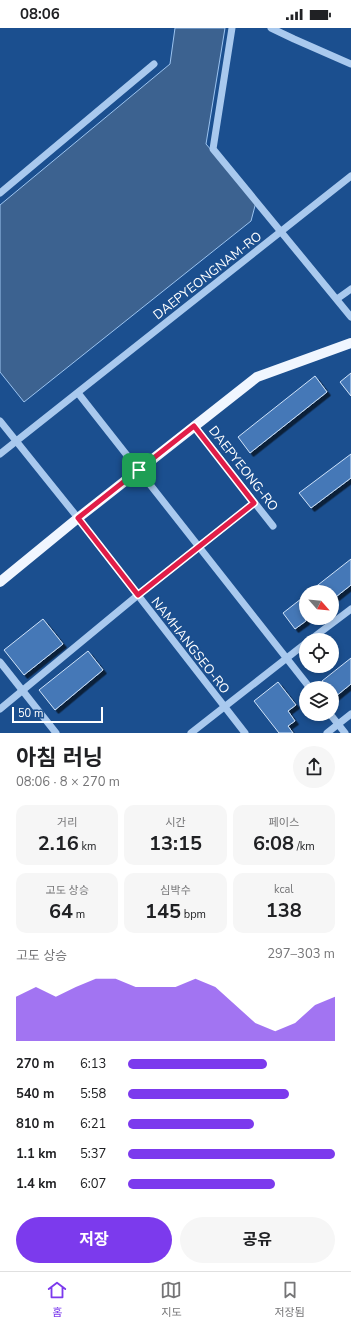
<!DOCTYPE html>
<html lang="ko">
<meta charset="utf-8">
<style>
body{margin:0;font-family:"Nunito Sans","Noto Sans KR",sans-serif;background:#f6f6f6;color:#202124;height:100vh;display:flex;flex-direction:column;font-size:15px;white-space:nowrap}
*{box-sizing:border-box;margin:0}
p{font-size:13px;color:#757577}
.icon{flex:none;width:22px;height:22px;fill:none;stroke:currentColor;stroke-width:2;stroke-linecap:round;stroke-linejoin:round}
.map{position:relative;height:705px;overflow:hidden}
.details{display:flex;flex-direction:column;background:#fff;flex:1}
.details>*{flex:none}
.needle{width:26px;rotate:117deg}
.buttons{position:absolute;left:299px;top:557px;display:grid;gap:8px}
.buttons a{display:grid;place-items:center;width:40px;height:40px;border-radius:50%;background:#fff;box-shadow:0 2px 6px #0003;font-size:20px}
.scale{position:absolute;left:12px;bottom:10px;width:91px;box-sizing:border-box;padding-left:4px;border:2px solid #fff;border-top:0;font-size:11px;line-height:14px;white-space:nowrap;color:#fff;-webkit-text-stroke:3px #1b4f8f;paint-order:stroke}
.pin{position:absolute;display:grid;place-items:center;width:34px;height:34px;color:#fff;margin:-17px;border-radius:8px;box-shadow:0 2px 6px #0006}
.round{display:grid;place-items:center;flex:none;width:42px;height:42px;border-radius:21px;background:#f6f6f6}
.head{display:flex;align-items:center;justify-content:space-between;height:68px;padding:0 16px}
h1{font-size:22px;font-weight:700;line-height:30px}
.metrics{display:grid;grid-template-columns:repeat(3,1fr);gap:6px;height:68px;padding:4px 16px}
.metrics div{display:grid;align-content:center;border-radius:10px;background:#f6f6f6;text-align:center}
.metrics b{font-size:20px;font-weight:700}
.metrics small{font-size:11px;font-weight:400}
.metrics p{font-size:11px}
.chart{height:112px;padding:8px 16px}
.chart p{display:flex;justify-content:space-between}
.chart svg{width:100%;height:72px;margin-top:4px;fill:#7c3aed;opacity:.7}
.cta{display:flex;gap:8px;margin-top:auto;padding:8px 16px}
.cta a{flex:1;height:46px;border-radius:24px;background:#7c3aed;color:#fff;font-size:16px;font-weight:700;line-height:46px;text-align:center}
.cta a+a{background:#f6f6f6;color:#202124}
ul{padding:0 16px;list-style:none;font-size:13px}
li{display:grid;grid-template-columns:64px 48px 1fr;align-items:center;height:30px}
li i{height:10px;border-radius:5px;background:#7c3aed}
.status{display:flex;justify-content:space-between;align-items:center;height:28px;padding:0 20px;background:#fff;direction:ltr}
.status svg{height:11px;fill:currentColor}
.tabs{display:flex;justify-content:space-around;align-items:center;height:56px;border-top:1px solid #e0e0e0;background:#fff;font-size:11px;color:#757577}
.tabs a{display:grid;justify-items:center;gap:2px}
.tabs .selected{color:#7c3aed}
.map>svg:first-child{display:block}
</style>
<div class="status"><b>08:06</b><svg viewBox="0 0 49 12"><path d="M0 12V9h3v3zM5 12V6h3v6zM10 12V3h3v9zM15 12V0h3v12zM26 1h20v11H26zM47 4h2v5h-2z"/></svg></div>
<div class="map">
<svg width="351" height="705" viewBox="0 0 351 705">
<defs>
<filter id="shadow"><feDropShadow dx="3.5" dy="3.5" stdDeviation="0" flood-color="#0009"/></filter>
</defs>
<rect width="100%" height="100%" fill="#1b4f8f"/>
<!-- water -->
<polygon fill="#3c6290" stroke="#9cc4f0" points="175,0 225,0 206,116 256,174 251,193 24,374 0,344 0,177 170,36"/>
<!-- building -->
<g fill="#4478b7" stroke="#cfe3fa" filter="url(#shadow)">
<polygon points="351,345 351,368 340,354"/>
<polygon points="315,348 327,364 250,425 238,409"/>
<polygon points="351,426 351,450 311,480 299,465"/>
<polygon points="351,531 351,557 332,572 332,564 309,564"/>
<polygon points="306,567 306,593 295,601 283,585"/>
<polygon points="43,591 63,616 24,647 4,622"/>
<polygon points="88,623 103,642 55,682 39,662"/>
<polygon points="351,630 351,656 335,669 332,666 332,660 327,660 322,653"/>
<polygon points="278,654 296,677 288,683 295,693 288,698 293,705 279,705 254,673"/>
</g>
<g fill="none" stroke-linecap="round" stroke-linejoin="round">
<!-- minor -->
<g stroke="#a9c9ee" stroke-width="7">
<polyline points="232,0 213,121 351,289"/>
<polyline points="271,0 294,11 351,36"/>
<polyline points="0,165 154,36"/>
<polyline points="337,271 351,261"/>
<polyline points="78,365 310,660"/>
<polyline points="0,393 78,490 245,705"/>
<polyline points="194,398 273,498"/>
<polyline points="0,426 351,148"/>
<polyline points="310,612 351,581"/>
<polyline points="0,634 56,705"/>
<polyline points="0,681 138,567 254,475"/>
<polyline points="330,686 345,705"/>
<polyline points="191,705 306,615"/>
<polyline points="327,705 351,686"/>
</g>
<!-- major -->
<polyline stroke="#f0f6ff" stroke-width="10" points="0,554 78,490 257,349 351,315"/>
</g>
<g fill="none" stroke-linecap="round" stroke-linejoin="round">
<defs>
<polygon id="route" points="194,398 254,475 138,567 78,490"/>
</defs>
<!-- route casing -->
<use href="#route" stroke="#fff" stroke-width="8"/>
<!-- route -->
<use href="#route" stroke="#e11d48" stroke-width="5"/>
</g>
<g text-anchor="middle" stroke-width="3.5" stroke-linejoin="round" paint-order="stroke">
<!-- street labels -->
<g font-size="13" fill="#fff" stroke="#1b4f8f">
<text transform="translate(207 247) rotate(-38)" y="5">DAEPYEONGNAM-RO</text>
<text transform="translate(244 440) rotate(52)" y="5">DAEPYEONG-RO</text>
<text transform="translate(191 617) rotate(52)" y="5">NAMHANGSEO-RO</text>
</g>
</g>
</svg>
<div class="buttons">
<a><svg class="needle" viewBox="-14 -14 28 28"><path d="M0-13l5 13h-10z" fill="#e53935"/><path d="M0 13l5-13h-10z" fill="#757577"/></svg></a>
<a><svg class="icon" aria-label="locate" viewBox="0 0 24 24"><circle cx="12" cy="12" r="6"/><path d="M12 2v4M12 18v4M2 12h4M18 12h4"/></svg></a>
<a><svg class="icon" aria-label="layers" viewBox="0 0 24 24"><path d="M12 4l9 5-9 5-9-5zM3 14l9 5 9-5"/></svg></a>
</div>
<div class="scale">50 m</div>
<div class="pin" style="left:139px;top:442px;background:#1e9e55"><svg class="icon" aria-label="arrive" viewBox="0 0 24 24"><path d="M6 21V4h12l-3 4 3 4H6"/></svg></div>
</div>
<section class="details">
<div class="head"><div><h1>아침 러닝</h1><p>08:06 · 8 × 270 m</p></div><a class="round"><svg class="icon" aria-label="share" viewBox="0 0 24 24"><path d="M12 15V3M7 8l5-5 5 5M5 13v7h14v-7"/></svg></a></div>
<div class="metrics">
<div><p>거리</p><b>2.16<small> km</small></b></div>
<div><p>시간</p><b>13:15</b></div>
<div><p>페이스</p><b>6:08<small> /km</small></b></div>
</div>
<div class="metrics">
<div><p>고도 상승</p><b>64<small> m</small></b></div>
<div><p>심박수</p><b>145<small> bpm</small></b></div>
<div><p>kcal</p><b>138</b></div>
</div>
<div class="chart"><p><span>고도 상승</span>297–303 m</p>
<svg viewBox="0 0 160 44" preserveAspectRatio="none"><path d="M0 44V17L10 11L20 17L30 11L40 6L50 6L60 11L70 11L80 11L90 6L100 11L110 22L120 33L130 38L140 33L150 22L160 17V44z"/></svg>
</div>
<ul>
<li><b>270 m</b>6:13<i style="width:67%"></i></li>
<li><b>540 m</b>5:58<i style="width:78%"></i></li>
<li><b>810 m</b>6:21<i style="width:61%"></i></li>
<li><b>1.1 km</b>5:37<i style="width:100%"></i></li>
<li><b>1.4 km</b>6:07<i style="width:71%"></i></li>
</ul>
<div class="cta"><a>저장</a><a>공유</a></div>
</section>
<nav class="tabs">
<a class="selected"><svg class="icon" aria-label="home" viewBox="0 0 24 24"><path d="M3 11l9-7 9 7M6 9v11h12V9"/></svg>홈</a>
<a><svg class="icon" aria-label="map" viewBox="0 0 24 24"><path d="M3 6l6-2 6 2 6-2v14l-6 2-6-2-6 2zM9 4v14M15 6v14"/></svg>지도</a>
<a><svg class="icon" aria-label="saved" viewBox="0 0 24 24"><path d="M7 4h10v16l-5-4-5 4z"/></svg>저장됨</a>
</nav>
